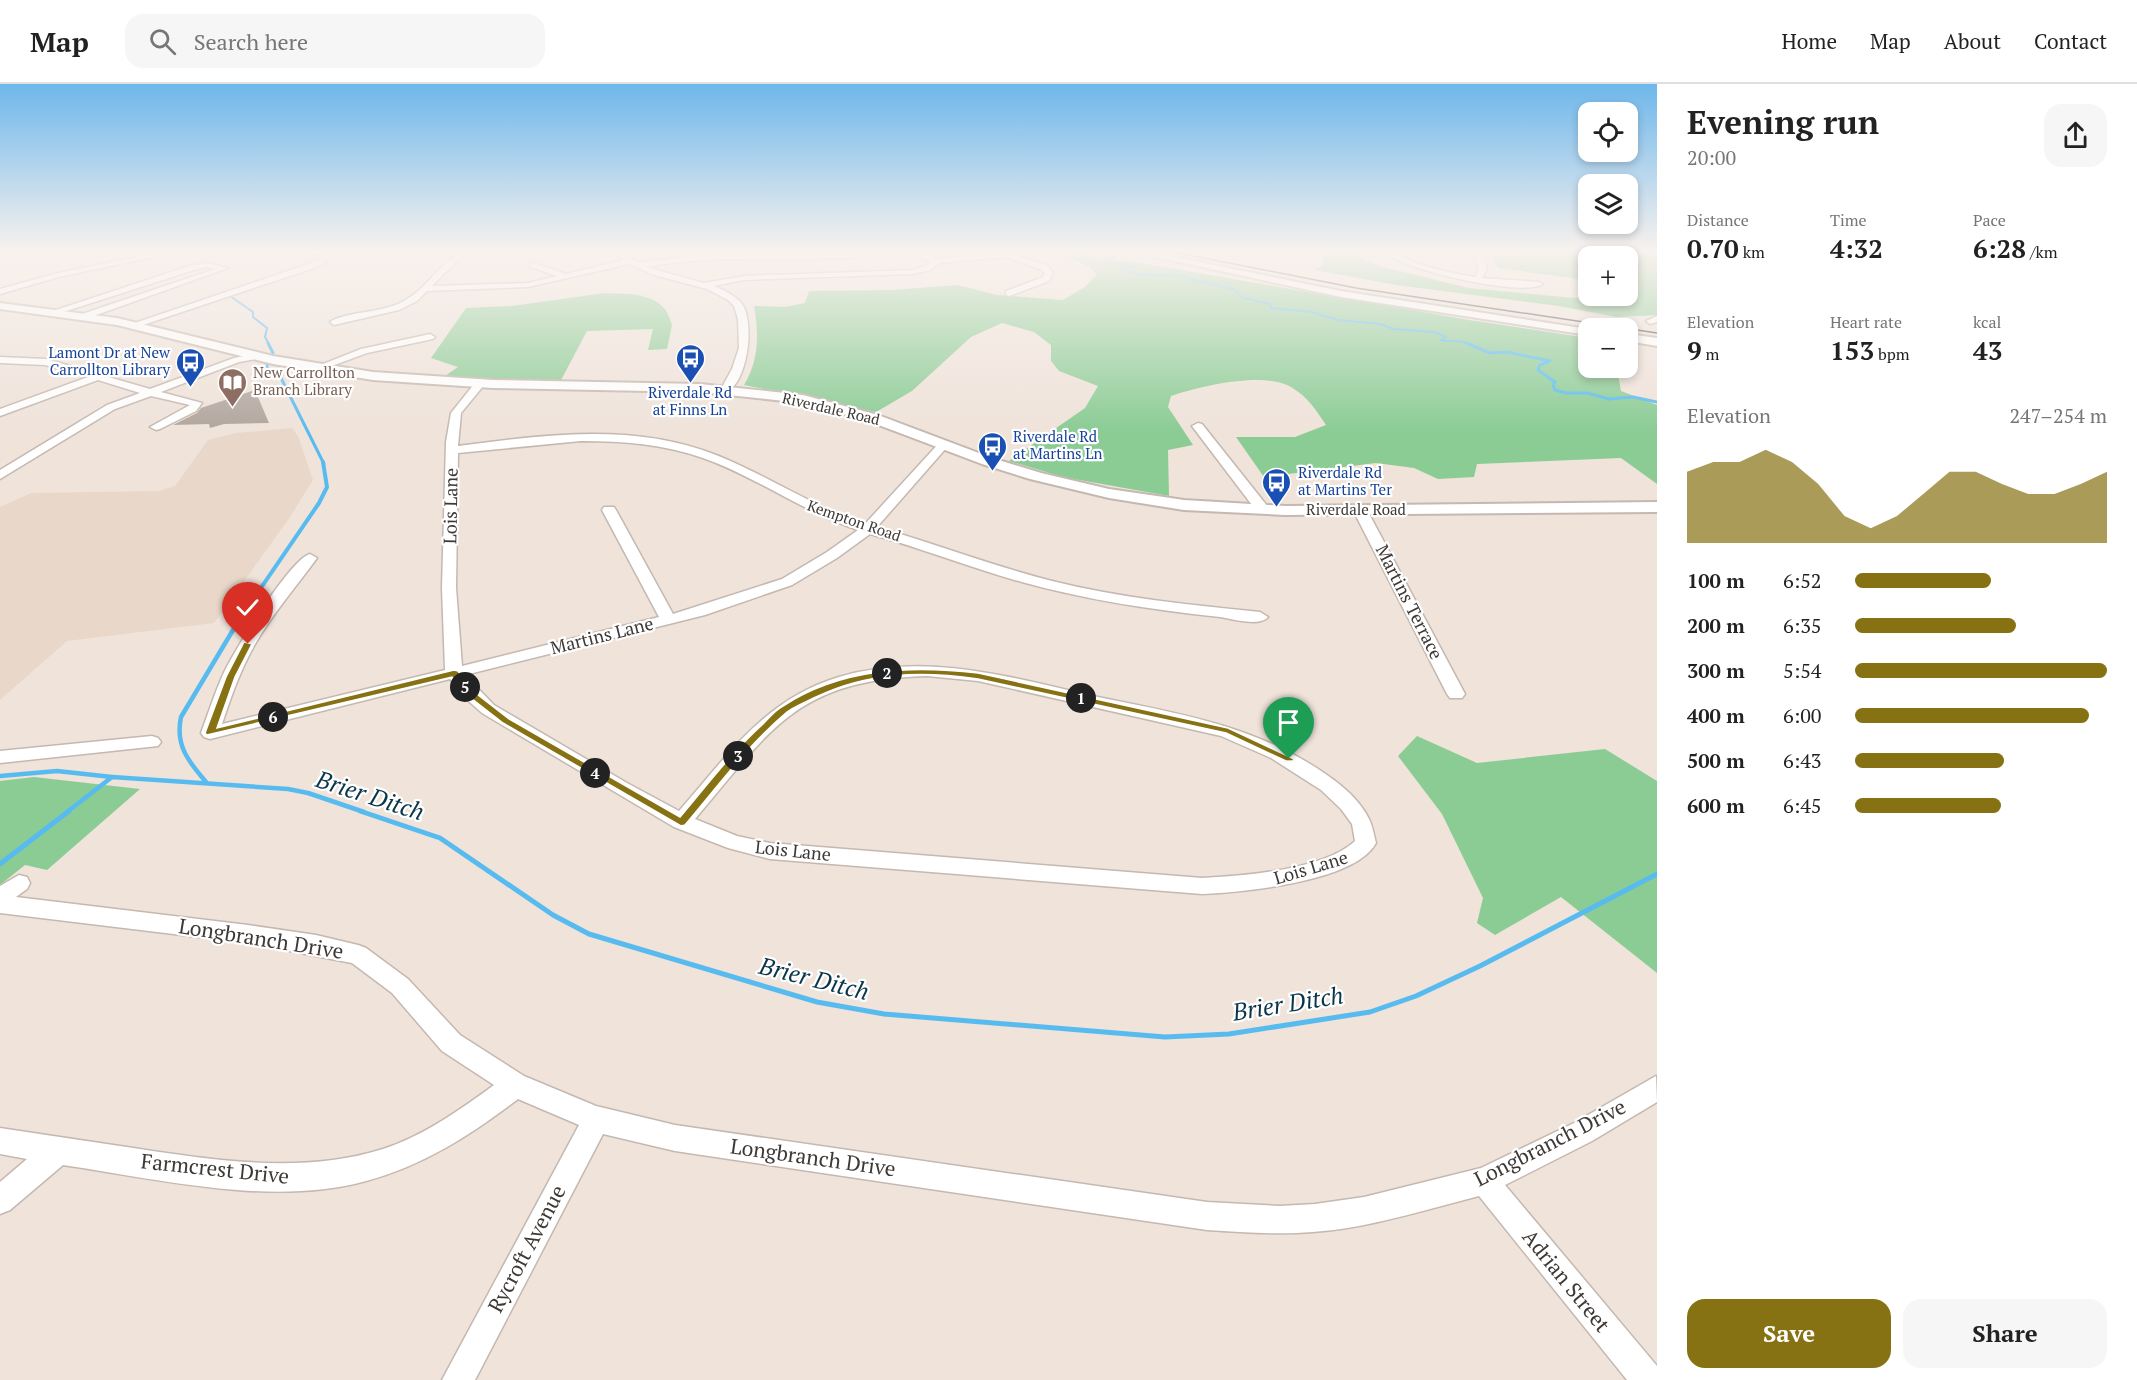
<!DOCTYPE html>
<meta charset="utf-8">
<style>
body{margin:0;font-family:"PT Serif",serif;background:#f6f6f6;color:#222;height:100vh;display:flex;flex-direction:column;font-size:22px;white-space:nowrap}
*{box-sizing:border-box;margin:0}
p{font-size:20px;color:#767676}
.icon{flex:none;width:33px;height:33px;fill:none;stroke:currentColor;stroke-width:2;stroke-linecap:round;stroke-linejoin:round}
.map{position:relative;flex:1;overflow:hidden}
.details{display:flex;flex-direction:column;background:#fff;width:480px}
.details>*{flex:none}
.fabs{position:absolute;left:1578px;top:18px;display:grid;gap:12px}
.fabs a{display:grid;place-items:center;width:60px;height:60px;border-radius:12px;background:#fff;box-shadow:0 3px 9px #0003;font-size:30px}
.pin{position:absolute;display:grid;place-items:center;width:51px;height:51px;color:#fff;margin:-62px -26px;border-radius:50% 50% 50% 0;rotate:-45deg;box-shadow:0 0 6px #0007}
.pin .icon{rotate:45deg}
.km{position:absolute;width:30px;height:30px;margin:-15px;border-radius:50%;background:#222;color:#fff;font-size:16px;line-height:30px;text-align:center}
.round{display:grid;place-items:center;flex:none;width:63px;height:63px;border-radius:18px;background:#f6f6f6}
.head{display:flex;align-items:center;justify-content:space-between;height:102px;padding:0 30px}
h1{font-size:33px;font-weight:600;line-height:45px}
.metrics{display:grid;grid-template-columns:repeat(3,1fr);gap:9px;height:102px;padding:6px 30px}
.metrics div{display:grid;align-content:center}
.metrics b{font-size:26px;font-weight:600}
.metrics small{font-size:16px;font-weight:400}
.metrics p{font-size:16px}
.chart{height:168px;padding:12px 30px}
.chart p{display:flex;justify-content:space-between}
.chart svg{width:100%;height:108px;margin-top:6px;fill:#877213;opacity:.7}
.cta{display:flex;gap:12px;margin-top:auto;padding:12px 30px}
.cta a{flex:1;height:69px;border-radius:18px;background:#877213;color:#fff;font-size:24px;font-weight:600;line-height:69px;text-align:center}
.cta a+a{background:#f6f6f6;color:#222}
ul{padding:0 30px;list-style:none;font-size:20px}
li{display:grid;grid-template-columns:96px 72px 1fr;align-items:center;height:45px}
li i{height:15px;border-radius:8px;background:#877213}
header{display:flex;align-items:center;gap:36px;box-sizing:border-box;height:84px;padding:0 30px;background:#fff;border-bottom:2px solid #e0e0e0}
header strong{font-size:28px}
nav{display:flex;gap:33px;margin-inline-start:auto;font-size:21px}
.search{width:420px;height:54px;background:#f6f6f6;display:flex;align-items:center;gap:15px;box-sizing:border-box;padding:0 21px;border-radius:18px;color:#767676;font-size:22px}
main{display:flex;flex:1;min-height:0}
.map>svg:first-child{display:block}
</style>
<header>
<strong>Map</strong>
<div class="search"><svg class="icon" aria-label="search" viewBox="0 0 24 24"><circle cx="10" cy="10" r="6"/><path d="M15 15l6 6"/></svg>Search here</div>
<nav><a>Home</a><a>Map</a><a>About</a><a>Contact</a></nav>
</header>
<main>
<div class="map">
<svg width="1657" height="1296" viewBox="0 0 1657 1296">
<rect width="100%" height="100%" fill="#efe3da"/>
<!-- built -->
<polygon fill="#e9d8c9" points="292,344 298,352 313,396 288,436 214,539 67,557 0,616 0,423 31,409 159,407 175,402 208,356 236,349"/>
<!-- green -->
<g fill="#8bcc95">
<path d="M1042,166H1076L1091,174L1135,178L1469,236L1588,254V284H1617L1621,307L1657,321V400L1621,374L1477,380L1474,393L1438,395L1414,384L1376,379L1264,393L1236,353H1295L1326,341C1316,326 1308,313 1291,303C1264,287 1200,302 1171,312L1168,323L1193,361L1168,366L1169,412L1063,393L1009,377L1085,324L1098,302L1059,287L1051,277V261L1034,248L1002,239L971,253L912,307L876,328L744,301C759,277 759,249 754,222L785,223L805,219L809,207L891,206L958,201L997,211L1063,216L1085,203L1097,190C1084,175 1060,173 1042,166Z"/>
<polygon points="1315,166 1342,166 1379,182 1469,204 1575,214 1582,213 1588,207 1588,212 1628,212 1628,172 1588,172 1588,202 1580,195 1498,184 1492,171 1517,173 1515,166 1607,166 1657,174 1657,231 1616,233 1559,222 1396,201 1315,186 1322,182 1324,174"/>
<path d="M605,209C623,210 650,208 664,224C668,228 670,236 672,241L667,265L648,266L653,245L587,247L560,298L515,299L442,294L458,283L431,274L466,224L512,222Z"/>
<polygon points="1417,652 1477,679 1605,665 1657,697 1657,889 1561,813 1495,851 1477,839 1483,814 1442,730 1398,672"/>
<polygon points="34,693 140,705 47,786 25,781 0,801 0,697"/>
</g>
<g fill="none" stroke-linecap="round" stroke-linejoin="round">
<!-- stream-far4 -->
<g stroke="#58bbef" stroke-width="2">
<polyline points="1087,166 1114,173"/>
<path d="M1114,175L1101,177L1132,182L1134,183H1120L1135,190L1178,192L1232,205L1237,207L1241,213L1270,220L1271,224L1312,228L1338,236L1380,240L1393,245L1434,248L1446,253L1441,256C1451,259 1460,255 1469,260"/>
<polyline points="230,212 253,228 253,233 267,244 265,253 269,260"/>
</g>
<!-- stream-far3 -->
<g stroke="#58bbef" stroke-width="3">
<polyline points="268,259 273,269"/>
<polyline points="1466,259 1490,269 1507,268 1550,277 1540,281 1538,286 1555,298 1553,301 1555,306 1566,309 1587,309 1609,315 1633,313 1657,318"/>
<polyline points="267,279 267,284 281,294 324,380"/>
</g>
<!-- stream-far2 -->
<polyline stroke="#58bbef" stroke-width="4" points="241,533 319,419 327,403 323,378"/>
<!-- stream-far1 -->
<g stroke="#58bbef" stroke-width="4.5">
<polyline points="0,692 57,687 112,693"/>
<path d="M206,698C188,677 175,661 181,633L242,531"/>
<polyline points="67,728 112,693 288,705 308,709 364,728"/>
</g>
<!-- stream -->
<g stroke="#58bbef" stroke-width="5">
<polyline points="360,727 440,754 553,831 589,850 817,918 884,930 1165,953 1229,950 1370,928 1416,912 1480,882 1657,790"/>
<polyline points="0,780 69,727"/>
</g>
</g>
<!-- building -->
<polygon fill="#b1a69e" points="255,306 269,339 224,340 210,344 209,340 173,341 197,329 201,324"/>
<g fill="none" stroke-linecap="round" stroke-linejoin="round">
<defs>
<g id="minor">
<polygon points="171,166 185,166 59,193 0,210 0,205 58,189"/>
<polygon points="267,166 344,166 330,169 325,179 314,184 137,243 129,241 308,180 319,175 322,170 302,171"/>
<path d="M464,166H473L456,178L432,202L528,199L557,192L531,183V179H534L566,190L624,176L612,166H620L639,179L704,170L914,166L938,175L996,170L993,166H1000L1048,182L1053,189L1049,197L1009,212L1006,211V207L1043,193L1045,189L1042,186L1006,173L939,179L931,186L912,190L744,196L714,202C724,206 735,211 742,220C755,238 748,299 726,308L721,305L732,285L739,264L738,235L734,222L728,216L707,205L654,191L629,180L528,203L427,207L417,217L399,226L334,241L330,238C344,228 380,229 400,219C426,207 439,179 464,166ZM906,168L931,178L925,182L912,186L744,192L704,199L646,183C732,167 820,182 906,168Z"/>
<path d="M1379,166C1393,166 1406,176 1419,180C1437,186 1456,190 1475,193L1479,185L1475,166H1483L1487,185L1482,194L1539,198L1543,200C1521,214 1401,185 1379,166Z"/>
<polygon points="1622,166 1657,168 1657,172 1626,168"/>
<polygon points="207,179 228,184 85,235 82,234 82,230 215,185 207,183 194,186 57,230 50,228 189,182"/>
<polygon points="1657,232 1657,238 1650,240 1646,237"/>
<polygon points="430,250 435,253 433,255 367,269 318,287 313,284 361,265"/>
<polygon points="258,269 261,270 261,274 239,278 161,308 202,319 196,327 160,345 156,346 150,343 190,321 151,312 115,325 0,395 0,386 107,321 140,309 98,296 0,332 0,325 88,293 45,281 0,279 0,273 46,275 150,305 234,274"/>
<path d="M479,298L484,301L461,329L458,362C543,351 633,338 716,371C767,391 813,423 865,440L940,358H948V362L877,443C936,460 993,482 1052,497C1120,514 1190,521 1260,528L1268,533C1260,543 1232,535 1220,533C1153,526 1087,516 1022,498C971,484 921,464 870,450L837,474L792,501L705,531L465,591L494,621L627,699L679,727C728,671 765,615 839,593C926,567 1013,594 1098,613C1177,629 1256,642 1324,689C1342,701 1361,717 1370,737C1373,744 1374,752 1376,759C1355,798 1243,808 1202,810L770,775L728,764L674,743L482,629L464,613L450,595L210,655L204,653L201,649C208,630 214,611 222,593C231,571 291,474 310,470L317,474C296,503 272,530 254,562C240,587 231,613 222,640L445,586L442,504L446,358L451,329L475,299ZM581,357C623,357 663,360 703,374C757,393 803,428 858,446L827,468L782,495L673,530L616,426L614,423H604L602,426L659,533L462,582L456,504L458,369ZM927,592L978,597L1221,652L1271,674L1321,706L1341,725L1352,740L1355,757C1324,786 1243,792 1202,794L770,759L737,752L695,735C772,644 797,596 927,592Z"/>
<polygon points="1198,339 1202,340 1268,423 1270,426 1268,429 1258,429 1192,342"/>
<polygon points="1360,422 1367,426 1465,610 1462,614 1450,614 1447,610 1353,426"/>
<polygon points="152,652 158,654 161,658 158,662 0,679 0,667"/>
<path d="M19,791L27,793L30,799L27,805L16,813L248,841L316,851L358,861L366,864L408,895L460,951L524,992L596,1022L675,1041L1207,1118L1280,1122L1315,1120L1364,1113L1481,1084L1574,1039L1656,992L1657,1018L1592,1057L1505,1101L1657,1282V1296H1627L1479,1112C1424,1126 1369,1144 1313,1148C1277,1151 1242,1148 1207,1146L675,1067L603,1050L475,1296H442L579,1041L518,1015C472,1050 423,1082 366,1097C272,1123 158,1095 63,1081L10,1126L0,1130V1098L27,1075L0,1070V1044C46,1051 93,1058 140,1065C220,1077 304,1090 383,1065C423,1052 460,1026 494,1001L442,967L392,909L352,879L248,859L0,829V802Z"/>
</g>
<g id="major">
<polygon points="1123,166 1141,166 1341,207 1588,245 1588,251 1341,213"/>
<polygon points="0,219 117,234 273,272 373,288 493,296 700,300 803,311 878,331 992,374 1041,389 1109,405 1184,416 1285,422 1657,418 1657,428 1285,431 1184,426 1109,414 1030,395 982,380 868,337 803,319 700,308 493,304 373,296 273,280 117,241 0,225"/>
<polygon points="1628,250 1657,254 1657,262 1628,257"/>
</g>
</defs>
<!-- minor casing -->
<use href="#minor" stroke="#c4b8b0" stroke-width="3"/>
<!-- major casing -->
<use href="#major" stroke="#c4b8b0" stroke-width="4"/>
<!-- minor -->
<use href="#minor" fill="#fff" fill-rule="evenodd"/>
<!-- major -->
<use href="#major" fill="#fff" fill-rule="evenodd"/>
<!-- tram -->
<polyline stroke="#56504c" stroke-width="1.5" points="1163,166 1356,204 1657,249"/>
</g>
<!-- sky -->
<linearGradient id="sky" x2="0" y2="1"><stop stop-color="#6eb7eb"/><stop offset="0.48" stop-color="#f8f2ee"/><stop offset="1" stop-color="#f8f2ee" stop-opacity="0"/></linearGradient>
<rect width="1657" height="347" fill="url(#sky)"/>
<!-- route -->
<path fill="#877213" stroke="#fff" stroke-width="1.5" d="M244,558L252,560L235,593L217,644L454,586L458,587L473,607L509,635L680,733C707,701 732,668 763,640C769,634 775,626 783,622C841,584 911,581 978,589L1228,644L1294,675L1293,677H1286L1226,649L978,595C922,587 867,588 816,613C806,618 795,622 787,628C748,661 718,702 685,741L681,742L503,639L467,611L452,593L207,651L205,649L226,593Z"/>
<!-- icons -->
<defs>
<symbol id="bus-pin" viewBox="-11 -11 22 30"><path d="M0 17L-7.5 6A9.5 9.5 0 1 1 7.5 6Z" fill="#1a4fb4" stroke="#fff"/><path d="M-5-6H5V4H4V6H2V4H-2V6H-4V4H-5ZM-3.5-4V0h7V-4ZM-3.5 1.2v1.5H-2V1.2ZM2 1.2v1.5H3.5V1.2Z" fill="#fff"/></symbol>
<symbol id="library-pin" viewBox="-11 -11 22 30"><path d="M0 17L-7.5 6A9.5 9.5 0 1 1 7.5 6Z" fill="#8d6e63" stroke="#fff"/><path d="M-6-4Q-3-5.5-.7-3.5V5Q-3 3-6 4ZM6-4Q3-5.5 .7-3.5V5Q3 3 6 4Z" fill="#fff"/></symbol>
</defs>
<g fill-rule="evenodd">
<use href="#bus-pin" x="674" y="258" width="33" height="45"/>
<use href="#bus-pin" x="174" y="262" width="33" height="45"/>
<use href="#library-pin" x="216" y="282" width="33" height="45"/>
<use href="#bus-pin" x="976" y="346" width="33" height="45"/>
<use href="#bus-pin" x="1260" y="382" width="33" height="45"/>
</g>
<g text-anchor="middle" stroke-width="4.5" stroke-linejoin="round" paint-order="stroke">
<!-- far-transit labels -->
<g font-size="15" fill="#164399" stroke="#fff" text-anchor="start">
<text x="170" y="274" text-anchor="end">Lamont Dr at New<tspan x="170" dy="17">Carrollton Library</tspan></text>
<text x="690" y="314" text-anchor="middle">Riverdale Rd<tspan x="690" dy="17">at Finns Ln</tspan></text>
<text x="1013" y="358">Riverdale Rd<tspan x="1013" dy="17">at Martins Ln</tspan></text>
<text x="1298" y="394">Riverdale Rd<tspan x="1298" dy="17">at Martins Ter</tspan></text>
</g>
<!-- far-education labels -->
<g font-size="15" fill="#785e54" stroke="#fff" text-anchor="start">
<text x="253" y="294">New Carrollton<tspan x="253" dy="17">Branch Library</tspan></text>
</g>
<!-- far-street labels -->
<g font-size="15" fill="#3e3936" stroke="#fff">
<text transform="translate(831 325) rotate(13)" y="5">Riverdale Road</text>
<text x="1356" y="431">Riverdale Road</text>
<text transform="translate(854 437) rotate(19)" y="5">Kempton Road</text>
</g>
<!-- street labels -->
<g font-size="18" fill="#3e3936" stroke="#fff">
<text transform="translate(451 422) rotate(-89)" y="6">Lois Lane</text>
<text transform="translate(1409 518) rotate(63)" y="6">Martins Terrace</text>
<text transform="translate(602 552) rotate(-14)" y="6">Martins Lane</text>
<text transform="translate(793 767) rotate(6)" y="6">Lois Lane</text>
<text transform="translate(1311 784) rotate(-17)" y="6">Lois Lane</text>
</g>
<!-- near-street labels -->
<g font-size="21" fill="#3e3936" stroke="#fff">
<text transform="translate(261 855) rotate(9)" y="7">Longbranch Drive</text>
<text transform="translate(1550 1059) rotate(-27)" y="7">Longbranch Drive</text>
<text transform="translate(813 1074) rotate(8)" y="7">Longbranch Drive</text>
<text transform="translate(215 1085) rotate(6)" y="7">Farmcrest Drive</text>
<text transform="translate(527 1165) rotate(-62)" y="7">Rycroft Avenue</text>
<text transform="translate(1566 1197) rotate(51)" y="7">Adrian Street</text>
</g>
<!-- near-water labels -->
<g font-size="24" font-style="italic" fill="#0a364b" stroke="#fff">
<text transform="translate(370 712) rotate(18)" y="8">Brier Ditch</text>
<text transform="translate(814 895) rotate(14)" y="8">Brier Ditch</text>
<text transform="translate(1288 920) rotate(-9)" y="8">Brier Ditch</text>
</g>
</g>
</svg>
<div class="fabs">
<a><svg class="icon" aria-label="locate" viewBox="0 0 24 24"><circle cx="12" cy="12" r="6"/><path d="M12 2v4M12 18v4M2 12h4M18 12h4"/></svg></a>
<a><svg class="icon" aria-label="layers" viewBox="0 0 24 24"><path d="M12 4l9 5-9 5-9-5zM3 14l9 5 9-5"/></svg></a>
<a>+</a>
<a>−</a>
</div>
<div class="pin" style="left:1289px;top:675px;background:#1e9e55"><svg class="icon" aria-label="arrive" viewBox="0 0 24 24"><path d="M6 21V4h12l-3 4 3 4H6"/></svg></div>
<div class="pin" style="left:248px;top:560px;background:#d93025"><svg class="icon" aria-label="check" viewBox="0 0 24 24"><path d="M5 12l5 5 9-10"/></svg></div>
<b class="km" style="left:1081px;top:614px">1</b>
<b class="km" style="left:887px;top:589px">2</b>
<b class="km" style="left:738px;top:672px">3</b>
<b class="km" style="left:595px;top:689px">4</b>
<b class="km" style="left:465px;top:603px">5</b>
<b class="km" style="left:273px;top:633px">6</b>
</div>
<section class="details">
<div class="head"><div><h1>Evening run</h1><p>20:00</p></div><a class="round"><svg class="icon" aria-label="share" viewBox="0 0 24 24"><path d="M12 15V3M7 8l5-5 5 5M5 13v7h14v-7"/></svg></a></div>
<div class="metrics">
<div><p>Distance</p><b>0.70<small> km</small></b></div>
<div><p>Time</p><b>4:32</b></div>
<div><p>Pace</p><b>6:28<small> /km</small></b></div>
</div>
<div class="metrics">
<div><p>Elevation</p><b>9<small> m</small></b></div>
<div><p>Heart rate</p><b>153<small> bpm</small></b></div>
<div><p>kcal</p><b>43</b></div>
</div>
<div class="chart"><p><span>Elevation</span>247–254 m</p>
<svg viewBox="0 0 160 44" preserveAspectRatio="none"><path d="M0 44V15L10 11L20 11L30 6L40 11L50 20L60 33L70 38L80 33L90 24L100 15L110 15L120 20L130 24L140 24L150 20L160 15V44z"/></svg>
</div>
<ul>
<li><b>100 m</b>6:52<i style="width:54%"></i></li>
<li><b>200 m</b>6:35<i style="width:64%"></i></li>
<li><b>300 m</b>5:54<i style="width:100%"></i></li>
<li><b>400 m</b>6:00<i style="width:93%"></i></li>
<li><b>500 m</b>6:43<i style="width:59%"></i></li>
<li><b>600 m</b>6:45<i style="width:58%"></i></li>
</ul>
<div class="cta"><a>Save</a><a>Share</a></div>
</section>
</main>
